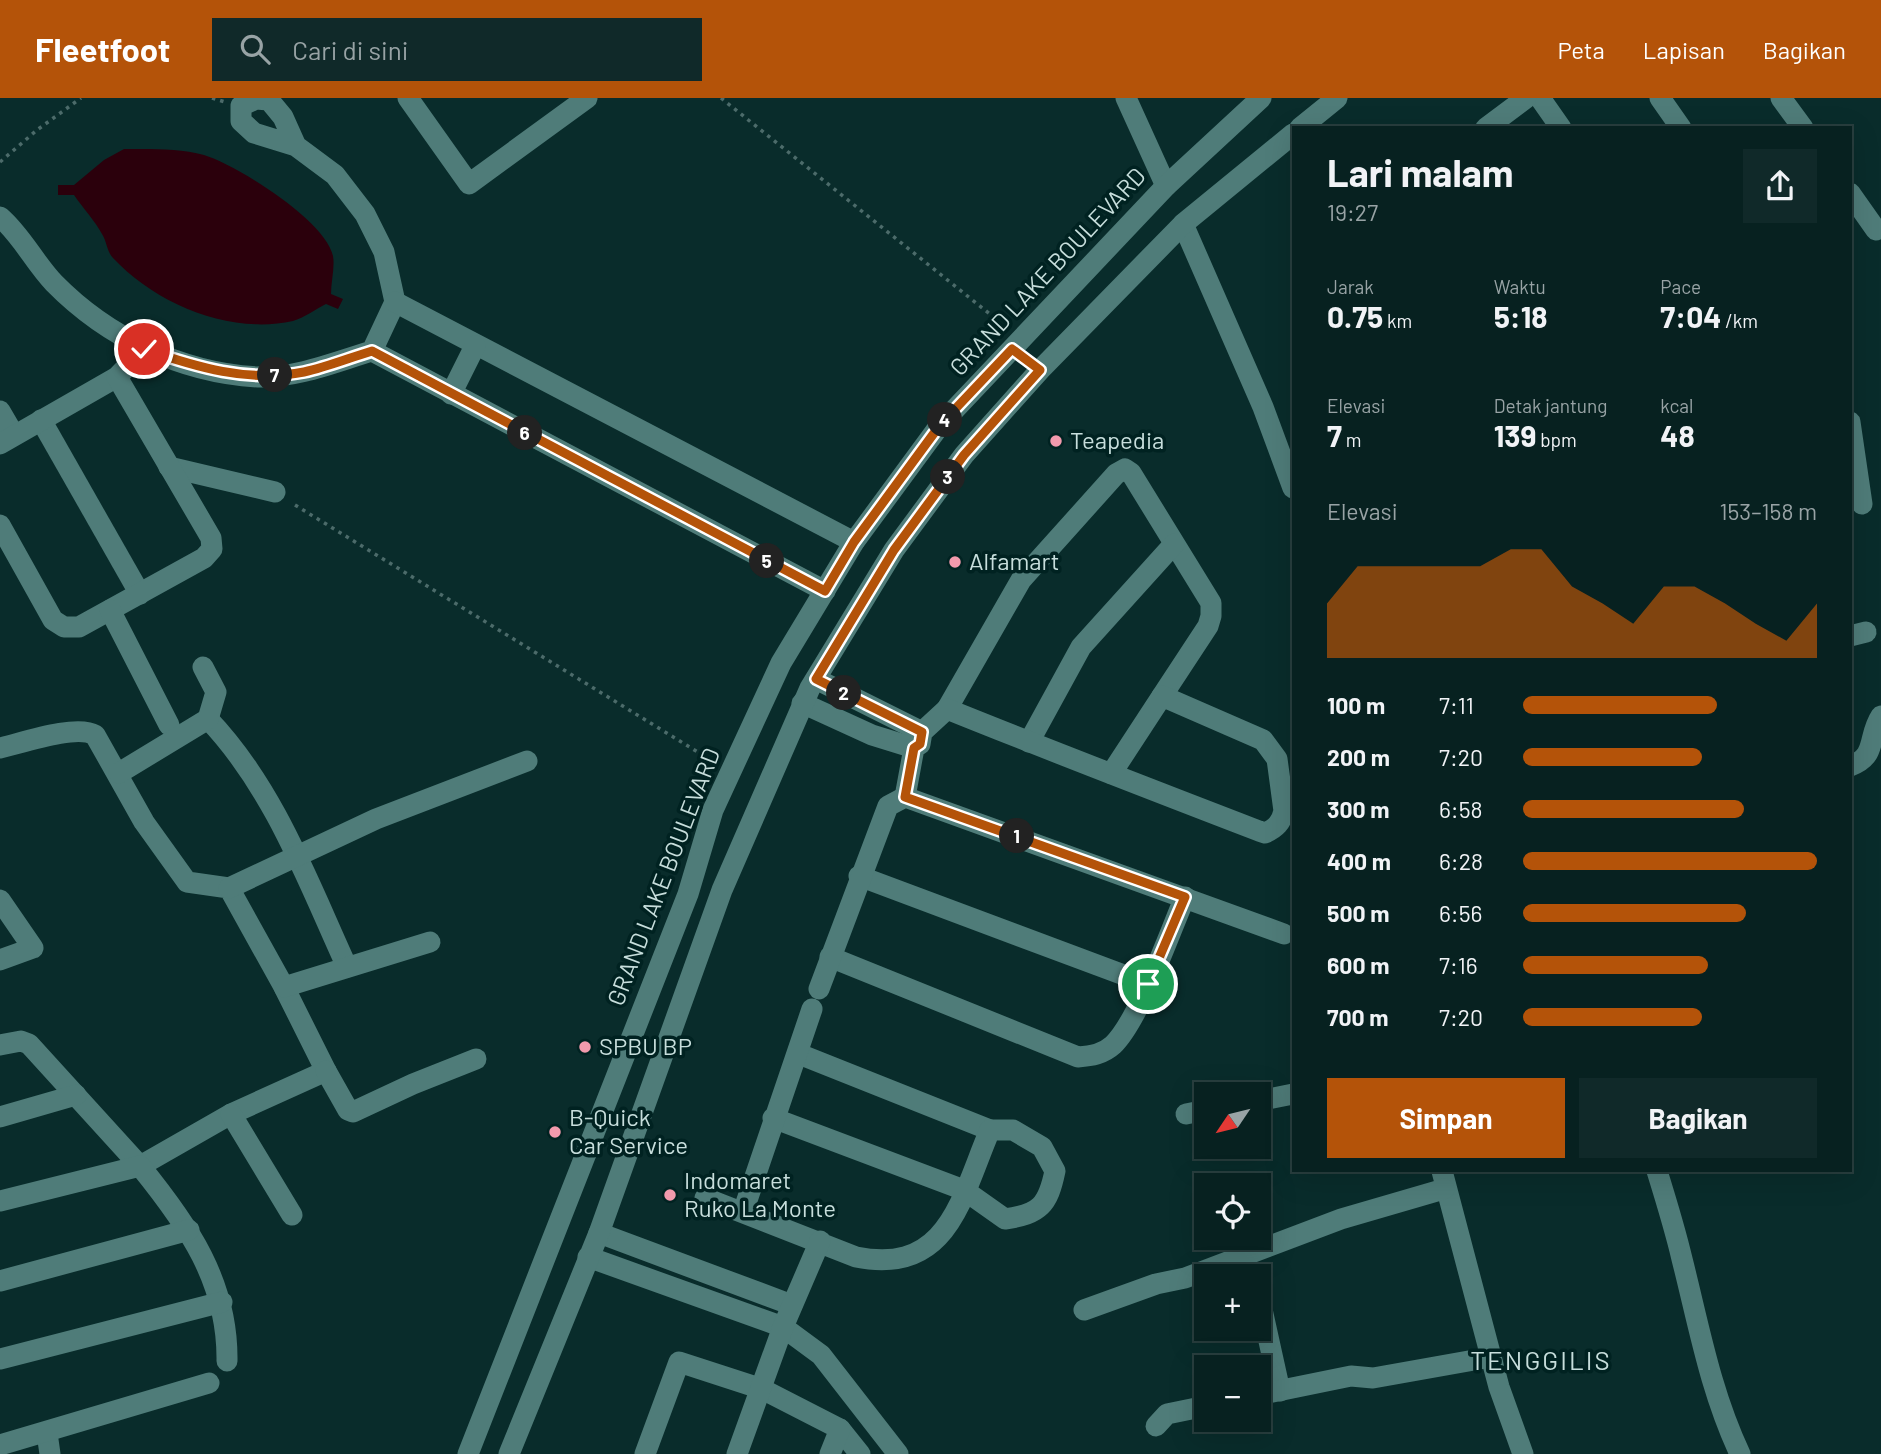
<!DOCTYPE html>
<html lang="id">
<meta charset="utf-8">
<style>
body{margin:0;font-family:Barlow,sans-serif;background:#102929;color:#f1f3f6;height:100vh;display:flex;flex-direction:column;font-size:26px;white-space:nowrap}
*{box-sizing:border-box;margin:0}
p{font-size:23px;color:#98a3a5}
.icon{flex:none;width:38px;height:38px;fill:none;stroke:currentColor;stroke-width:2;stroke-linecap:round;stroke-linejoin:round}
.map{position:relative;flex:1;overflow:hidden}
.side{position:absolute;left:1292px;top:28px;width:560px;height:1046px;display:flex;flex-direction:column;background:#072120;border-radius:0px;box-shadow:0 7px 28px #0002,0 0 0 2px #283e3e}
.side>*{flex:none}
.needle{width:46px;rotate:235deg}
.tools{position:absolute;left:1194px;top:984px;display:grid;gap:14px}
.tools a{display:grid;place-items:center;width:77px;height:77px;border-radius:0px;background:#072120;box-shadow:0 7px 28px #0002,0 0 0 2px #283e3e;font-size:35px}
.pin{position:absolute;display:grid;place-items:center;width:60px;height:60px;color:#fff;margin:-30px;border:4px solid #fff;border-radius:50%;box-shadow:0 2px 7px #0007}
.km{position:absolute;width:35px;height:35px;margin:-18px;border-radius:50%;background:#222;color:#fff;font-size:19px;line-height:35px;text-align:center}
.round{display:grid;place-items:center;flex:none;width:74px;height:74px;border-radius:0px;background:#102929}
.headline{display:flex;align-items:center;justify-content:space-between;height:119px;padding:0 35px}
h1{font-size:38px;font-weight:700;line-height:52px}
.figures{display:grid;grid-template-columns:repeat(3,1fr);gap:10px;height:119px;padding:7px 35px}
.figures div{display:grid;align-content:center}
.figures b{font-size:30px;font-weight:700}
.figures small{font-size:19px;font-weight:400}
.figures p{font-size:19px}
.chart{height:196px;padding:14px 35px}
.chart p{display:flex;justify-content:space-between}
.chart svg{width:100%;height:126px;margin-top:7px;fill:#b45309;opacity:.7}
.cta{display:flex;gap:14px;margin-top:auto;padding:14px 35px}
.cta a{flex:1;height:80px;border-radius:0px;background:#b45309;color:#fff;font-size:28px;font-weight:700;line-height:80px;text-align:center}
.cta a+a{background:#102929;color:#f1f3f6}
ul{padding:0 35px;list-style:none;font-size:23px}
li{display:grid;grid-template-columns:112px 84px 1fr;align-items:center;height:52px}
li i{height:18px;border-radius:9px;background:#b45309}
header{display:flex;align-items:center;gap:42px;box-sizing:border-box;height:98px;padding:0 35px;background:#b45309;color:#fff}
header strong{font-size:33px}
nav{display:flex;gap:38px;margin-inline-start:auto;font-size:24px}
.search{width:490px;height:63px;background:#102929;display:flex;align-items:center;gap:18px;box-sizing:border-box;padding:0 24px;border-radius:0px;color:#98a3a5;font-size:26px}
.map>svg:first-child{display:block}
</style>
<header>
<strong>Fleetfoot</strong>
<div class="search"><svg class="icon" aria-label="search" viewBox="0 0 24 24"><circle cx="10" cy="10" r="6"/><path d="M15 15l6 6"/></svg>Cari di sini</div>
<nav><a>Peta</a><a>Lapisan</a><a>Bagikan</a></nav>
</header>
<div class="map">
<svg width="1881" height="1356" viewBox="0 0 1881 1356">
<rect width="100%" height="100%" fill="#092c2b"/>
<!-- water -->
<path fill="#2b000c" d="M124,51C150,51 179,50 204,57C237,67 326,123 333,158C335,169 331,184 331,196L343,201L338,211L326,206C316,211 304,220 293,223C230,237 156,206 113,160C107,154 107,144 102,136C95,123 83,110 74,97H58V87H74L104,62Z"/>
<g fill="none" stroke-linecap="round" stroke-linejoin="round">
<!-- path -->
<g stroke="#4c6b6a" stroke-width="3.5" stroke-dasharray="3.5 5" stroke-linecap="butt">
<polyline points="212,0 225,4"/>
<polyline points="721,0 996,221 1003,235"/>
<polyline points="0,64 37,32 81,0"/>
<polyline points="295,407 714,664"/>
</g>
<!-- minor -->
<g stroke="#4f7c79" stroke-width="21">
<polyline points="408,0 469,86 587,0"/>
<polyline points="1126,0 1166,88"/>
<polyline points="1540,0 1561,30"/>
<polyline points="1660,0 1681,30"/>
<polyline points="1781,0 1803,30"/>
<polyline points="1300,30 1337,0"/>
<polyline points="1486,30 1526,0"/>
<polyline points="1850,95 1876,132"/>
<path d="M0,119C22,138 34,164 54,185C107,239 181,275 258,279C297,280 335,264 372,253L395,204L384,154L365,116L335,77L296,48L254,35L241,23V8L256,1L269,2L283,19L296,48"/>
<polyline points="1183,126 1263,309 1293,390"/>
<polyline points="395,204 854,444"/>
<polyline points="372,253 825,493"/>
<polyline points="451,296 475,248"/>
<polyline points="0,313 14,337"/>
<polyline points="41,322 140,496"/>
<polyline points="1850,324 1862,406"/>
<polyline points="0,346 117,279 144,251"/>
<polyline points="169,369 275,394"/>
<polyline points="0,427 53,522 64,529 79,529 204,460 212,451 211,440 117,279"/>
<polyline points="110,512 169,627"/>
<polyline points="1850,538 1866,534"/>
<polyline points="816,581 922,634"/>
<polyline points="802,605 872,637 914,650"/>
<polyline points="947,611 1021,482 1116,376 1125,371 1131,375 1211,505 1211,518 1208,528 1162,598"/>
<path d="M208,621C274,690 308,784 347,869"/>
<polyline points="1029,644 1081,549 1174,446"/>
<path d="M0,650C22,645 76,626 95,637L144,724L187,784L229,790L284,889L326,973L231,1016L140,1068L29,946L21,943L0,947"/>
<path d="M1850,668C1878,658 1867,639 1881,618"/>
<polyline points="119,675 208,621 216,594 203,569"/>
<path d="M905,699L914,650L920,646L922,634L947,611C1051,653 1155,693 1259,733L1265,735C1276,730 1281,725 1284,713L1277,661L1263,642L1162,598L1111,676"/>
<polyline points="859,778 1148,886"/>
<polyline points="229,790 376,721 527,663"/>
<polyline points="0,802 33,850 0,862"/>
<path d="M830,859L1078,959C1092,958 1103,956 1113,947C1139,922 1170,834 1185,799"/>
<polyline points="284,889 430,844"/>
<polyline points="819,891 888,708 905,699 1284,836"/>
<polyline points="799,956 990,1032"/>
<polyline points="326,973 348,1012 353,1014 413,986 476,961"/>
<polyline points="1258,1003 1293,996"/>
<polyline points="231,1016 292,1117"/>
<polyline points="1186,1016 1206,1012"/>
<polyline points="0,1019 76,997"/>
<polyline points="1442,1073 1499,1289 1523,1356"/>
<path d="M1657,1073C1666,1102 1675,1131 1682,1161C1699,1228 1710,1292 1740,1356"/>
<path d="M705,1100L856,1159C949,1178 961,1099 990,1032H1013L1042,1049L1055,1073C1048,1107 1040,1116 1005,1121L964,1092L773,1020"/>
<path d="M0,1103L140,1068C188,1127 228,1184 227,1263"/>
<polyline points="743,1114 812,911"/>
<polyline points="599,1135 792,1207"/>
<polyline points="588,1159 783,1229 821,1257 898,1356"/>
<polyline points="0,1183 189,1132"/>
<polyline points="1259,1198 1280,1293"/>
<polyline points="1084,1212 1156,1186 1185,1180 1341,1121 1444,1091"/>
<polyline points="0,1261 222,1204"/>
<polyline points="1258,1297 1351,1278 1373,1280 1491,1259"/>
<polyline points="1156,1328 1167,1316 1206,1308"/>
<polyline points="840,1331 860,1356"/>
<polyline points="47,1335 50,1356"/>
<polyline points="0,1347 209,1285"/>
<polyline points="468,1356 688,796 713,712 781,565 854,444 940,327 1166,88 1261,0"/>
<polyline points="509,1356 599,1135 722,792 810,590 894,452 964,357 1040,272 1183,126 1293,36"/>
<polyline points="645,1356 679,1264 762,1291 840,1331 830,1356"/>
<polyline points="737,1356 783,1229 820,1143"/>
</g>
</g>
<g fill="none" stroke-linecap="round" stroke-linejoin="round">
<defs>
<path id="route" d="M144,251C196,269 248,285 304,274C327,269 349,260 372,253L825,493L854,444L940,327L1012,251L1040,272L964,357L894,452L816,581L922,634L920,646L914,650L905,699L1185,799L1148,886"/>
</defs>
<!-- route casing -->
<use href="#route" stroke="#fff" stroke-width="14"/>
<!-- route -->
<use href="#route" stroke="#b45309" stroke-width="9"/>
</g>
<!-- markers -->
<g fill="#f29aad" stroke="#002221" stroke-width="2.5">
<circle cx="1056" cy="343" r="7"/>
<circle cx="955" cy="464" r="7"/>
<circle cx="585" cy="949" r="7"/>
<circle cx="555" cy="1034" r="7"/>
<circle cx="670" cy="1097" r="7"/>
</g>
<g text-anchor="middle" stroke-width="7" stroke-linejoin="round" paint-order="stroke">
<!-- street labels -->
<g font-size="24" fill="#c7dedc" stroke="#002221">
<text transform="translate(1048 174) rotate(-47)" y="8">GRAND LAKE BOULEVARD</text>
<text transform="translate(664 779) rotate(-69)" y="8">GRAND LAKE BOULEVARD</text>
</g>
<!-- poi labels -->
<g font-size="24" fill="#c7dedc" stroke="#002221" text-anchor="start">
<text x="1070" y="351">Teapedia</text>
<text x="969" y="472">Alfamart</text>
<text x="599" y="957">SPBU BP</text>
<text x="569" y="1028">B-Quick<tspan x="569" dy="28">Car Service</tspan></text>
<text x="684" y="1091">Indomaret<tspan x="684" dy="28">Ruko La Monte</tspan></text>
</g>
<!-- neighbourhood labels -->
<g font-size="26" letter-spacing="2" fill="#c7dedc" stroke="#002221">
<text x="1541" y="1272">TENGGILIS</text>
</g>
</g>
</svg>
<div class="tools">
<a><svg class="needle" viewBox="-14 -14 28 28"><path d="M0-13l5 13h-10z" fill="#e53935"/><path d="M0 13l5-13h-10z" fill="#98a3a5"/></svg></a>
<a><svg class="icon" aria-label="locate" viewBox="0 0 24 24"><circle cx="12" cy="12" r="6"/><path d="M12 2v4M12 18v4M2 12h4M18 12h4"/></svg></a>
<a>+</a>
<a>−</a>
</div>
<div class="pin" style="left:1148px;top:886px;background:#1e9e55"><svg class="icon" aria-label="arrive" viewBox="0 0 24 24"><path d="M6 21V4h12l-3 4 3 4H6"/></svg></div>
<div class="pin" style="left:144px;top:251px;background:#d93025"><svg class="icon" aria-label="check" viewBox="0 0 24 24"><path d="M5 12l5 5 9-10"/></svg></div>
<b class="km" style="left:1017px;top:738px">1</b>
<b class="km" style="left:844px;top:595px">2</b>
<b class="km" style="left:948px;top:379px">3</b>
<b class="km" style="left:945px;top:322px">4</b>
<b class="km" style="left:767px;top:463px">5</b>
<b class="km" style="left:525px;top:335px">6</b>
<b class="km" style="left:275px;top:277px">7</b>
<section class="side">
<div class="headline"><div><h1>Lari malam</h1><p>19:27</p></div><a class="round"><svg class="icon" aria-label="share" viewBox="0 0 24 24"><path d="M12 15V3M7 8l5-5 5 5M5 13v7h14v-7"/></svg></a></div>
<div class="figures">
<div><p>Jarak</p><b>0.75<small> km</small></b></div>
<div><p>Waktu</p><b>5:18</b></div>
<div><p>Pace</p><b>7:04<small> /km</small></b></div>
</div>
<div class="figures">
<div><p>Elevasi</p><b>7<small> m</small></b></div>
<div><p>Detak jantung</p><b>139<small> bpm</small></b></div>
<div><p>kcal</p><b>48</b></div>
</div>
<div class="chart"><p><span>Elevasi</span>153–158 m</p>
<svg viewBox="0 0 160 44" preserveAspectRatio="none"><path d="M0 44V25L10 12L20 12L30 12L40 12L50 12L60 6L70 6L80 19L90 25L100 32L110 19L120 19L130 25L140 32L150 38L160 25V44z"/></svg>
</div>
<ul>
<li><b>100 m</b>7:11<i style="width:66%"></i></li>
<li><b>200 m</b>7:20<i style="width:61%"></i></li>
<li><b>300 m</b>6:58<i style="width:75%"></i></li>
<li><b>400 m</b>6:28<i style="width:100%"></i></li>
<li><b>500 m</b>6:56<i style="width:76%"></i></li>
<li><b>600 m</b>7:16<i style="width:63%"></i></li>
<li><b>700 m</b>7:20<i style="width:61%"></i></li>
</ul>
<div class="cta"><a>Simpan</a><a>Bagikan</a></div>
</section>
</div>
